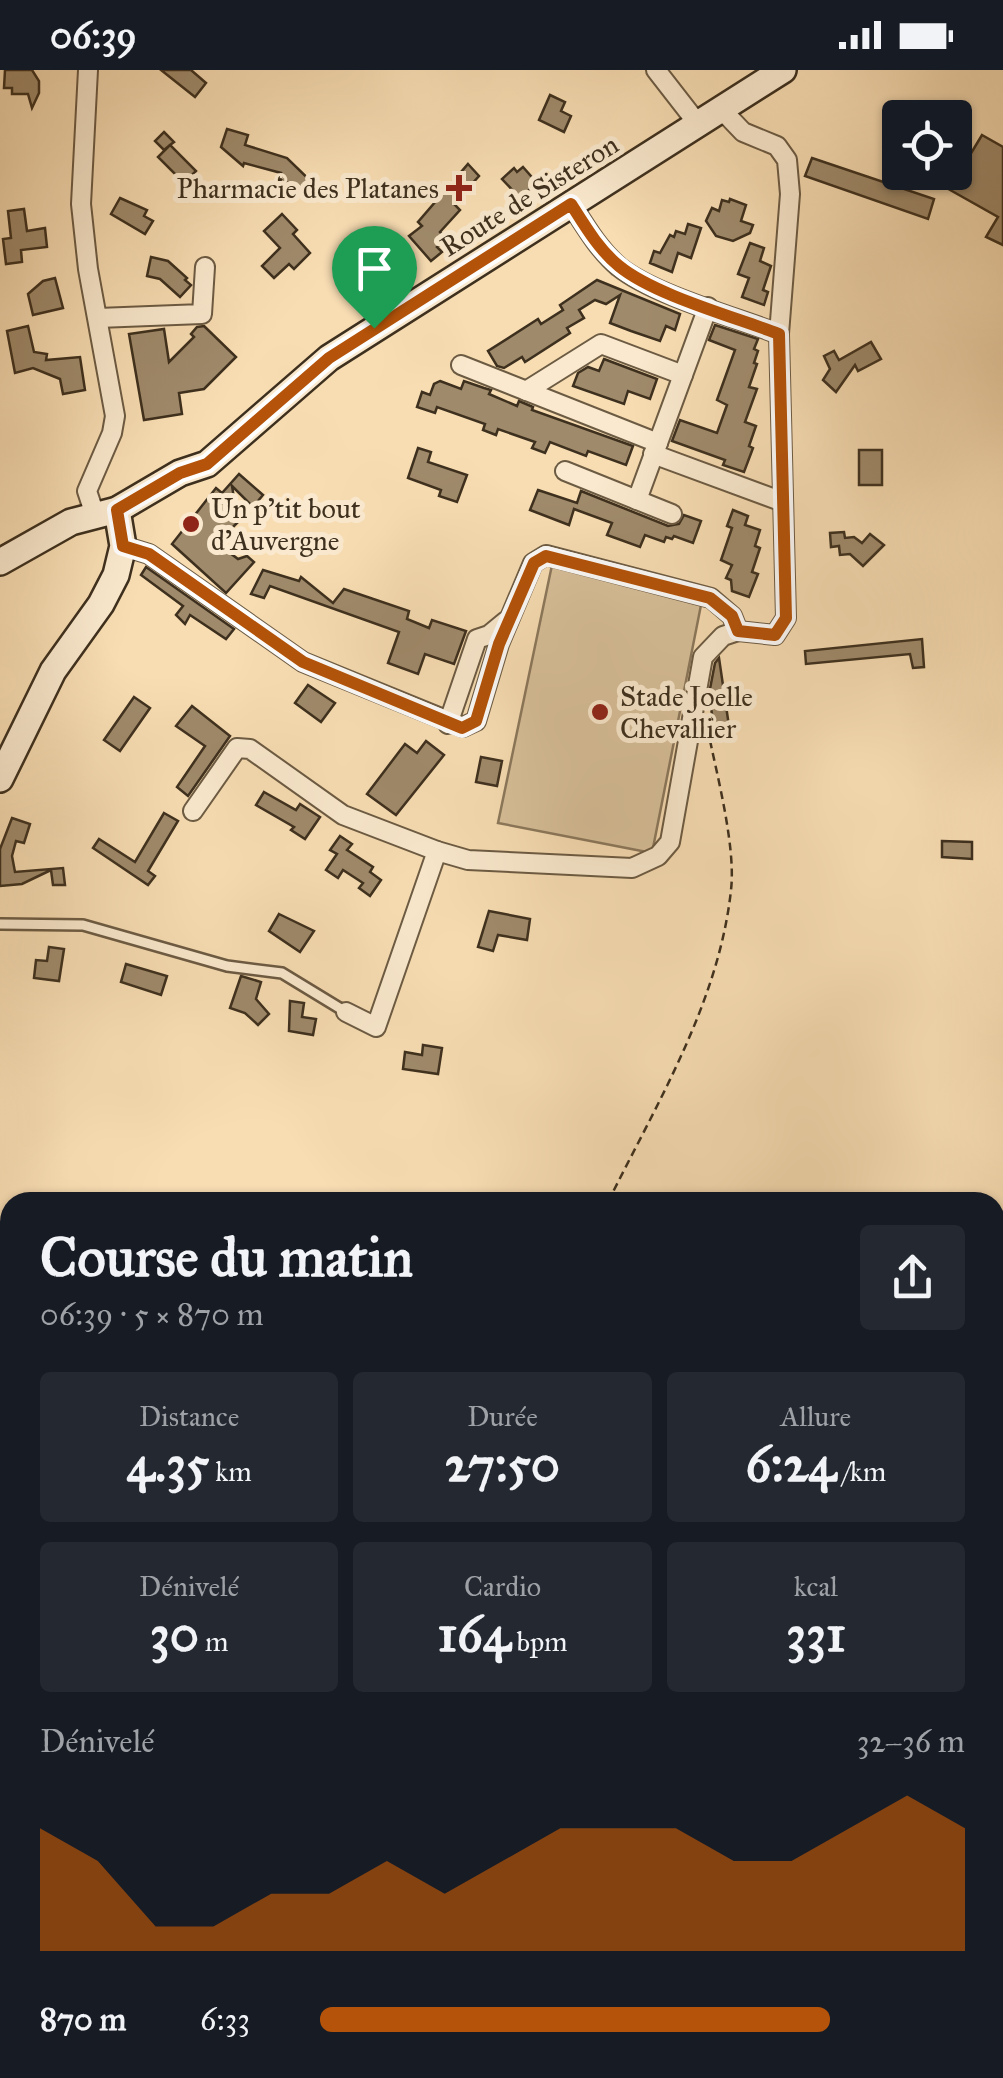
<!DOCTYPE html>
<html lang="fr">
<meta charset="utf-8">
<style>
body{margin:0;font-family:"IM FELL Great Primer",serif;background:#242831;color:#f1f3f6;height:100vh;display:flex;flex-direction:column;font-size:38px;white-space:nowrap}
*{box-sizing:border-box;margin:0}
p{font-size:32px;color:#9ea1a6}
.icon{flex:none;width:55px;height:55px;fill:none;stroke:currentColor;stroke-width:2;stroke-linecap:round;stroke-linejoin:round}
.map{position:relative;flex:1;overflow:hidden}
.side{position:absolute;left:0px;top:1122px;width:1005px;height:888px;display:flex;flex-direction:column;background:#171b24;border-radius:30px 30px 0 0;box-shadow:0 2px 8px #0004}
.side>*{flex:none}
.fabs{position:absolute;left:882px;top:30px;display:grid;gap:20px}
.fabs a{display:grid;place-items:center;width:90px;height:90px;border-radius:10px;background:#171b24;box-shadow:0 2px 8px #0004;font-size:50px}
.pin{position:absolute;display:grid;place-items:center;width:85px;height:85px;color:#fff;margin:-102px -42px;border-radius:50% 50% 50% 0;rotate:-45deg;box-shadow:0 0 10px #0007}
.pin .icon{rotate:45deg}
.round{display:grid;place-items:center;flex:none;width:105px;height:105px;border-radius:10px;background:#242831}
.summary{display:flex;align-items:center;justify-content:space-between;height:170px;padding:0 40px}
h1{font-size:55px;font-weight:700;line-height:75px}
.metrics{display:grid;grid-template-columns:repeat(3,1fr);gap:15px;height:170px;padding:10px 40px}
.metrics div{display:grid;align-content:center;border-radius:10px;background:#242831;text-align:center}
.metrics b{font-size:50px;font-weight:700}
.metrics small{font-size:28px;font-weight:400}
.metrics p{font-size:28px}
.chart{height:280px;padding:20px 40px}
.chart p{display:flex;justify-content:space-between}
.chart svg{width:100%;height:180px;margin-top:10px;fill:#b45309;opacity:.7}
ul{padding:0 40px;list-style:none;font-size:32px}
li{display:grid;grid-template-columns:160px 120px 1fr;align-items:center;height:75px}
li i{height:25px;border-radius:12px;background:#b45309}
.status{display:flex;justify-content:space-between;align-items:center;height:70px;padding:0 50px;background:#171b24;direction:ltr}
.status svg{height:28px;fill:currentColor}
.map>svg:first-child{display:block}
</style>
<div class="status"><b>06:39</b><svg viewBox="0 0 49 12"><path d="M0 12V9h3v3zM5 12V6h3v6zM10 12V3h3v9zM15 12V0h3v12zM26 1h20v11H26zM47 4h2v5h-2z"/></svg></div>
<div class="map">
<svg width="1003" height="2008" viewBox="0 0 1003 2008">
<rect width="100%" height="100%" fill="#f8ddb3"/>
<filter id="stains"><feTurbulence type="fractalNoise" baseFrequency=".002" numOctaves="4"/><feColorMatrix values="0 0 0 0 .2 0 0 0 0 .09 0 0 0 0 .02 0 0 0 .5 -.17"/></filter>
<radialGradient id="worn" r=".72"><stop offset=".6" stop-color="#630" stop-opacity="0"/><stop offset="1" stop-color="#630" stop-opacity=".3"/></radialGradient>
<!-- green -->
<g fill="#d8c09a" stroke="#8b785c" stroke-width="2.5">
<polygon points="552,495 702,530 652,783 498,753"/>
<polygon points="995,1445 1003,1446 1003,2008 992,2008 991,2000 995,2000"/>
<polygon points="9,1551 10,2000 519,2000 518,2008 0,2008 0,1570"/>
<polygon points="671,2000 813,2000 812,2008 674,2008"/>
</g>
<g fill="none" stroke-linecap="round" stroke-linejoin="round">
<!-- stream -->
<g stroke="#887459" stroke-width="5">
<polyline points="995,1549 1003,1549"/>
<polyline points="0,1757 10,1753"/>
</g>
</g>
<!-- building -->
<g fill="#9f8a6b" stroke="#3e301e" stroke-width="2.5">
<polygon points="5,0 32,0 39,11 39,23 32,38 28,24 12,24 12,18 4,18"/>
<polygon points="161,0 191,0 206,13 195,27"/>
<polygon points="550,25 565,32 561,41 571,46 564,62 539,50"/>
<polygon points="227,59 248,65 245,75 287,88 323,123 279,110 281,103 244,93 243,96 221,77"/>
<polygon points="164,62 174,72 170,75 196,101 184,113 158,87 170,75 164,80 155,71"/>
<polygon points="982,65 1003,77 1003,175 986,167 998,147 943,116 958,98 961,100"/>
<polygon points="812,88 934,129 928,149 805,106"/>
<polygon points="468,94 479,106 454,134 460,140 440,162 446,169 437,177 442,182 431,191 409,166 422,156 418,152"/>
<polygon points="523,97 537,113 520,128 502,109 514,98 517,102"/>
<polygon points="120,128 147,140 144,146 153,151 145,164 111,144"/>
<polygon points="730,129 746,135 741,151 753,155 750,163 733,171 716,166 706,151 712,138 719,141 722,130 729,132"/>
<polygon points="24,139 27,161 45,158 47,177 21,180 22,192 6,194 3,169 11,168 8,141"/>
<polygon points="282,144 297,160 293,164 310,183 294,199 289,194 274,208 262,196 280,178 264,161"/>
<polygon points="688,154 701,158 691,188 678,183 672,202 650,193 654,181 660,183 670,165 674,167 676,161 685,164"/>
<polygon points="750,173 764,178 760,191 771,196 763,220 768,222 764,235 742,227 749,208 738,204"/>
<polygon points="151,187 168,191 187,208 185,210 191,215 180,227 160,209 147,206"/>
<polygon points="55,208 63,238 33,245 28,224 43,211"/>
<polygon points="597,210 680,244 675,260 666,256 660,271 631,261 610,253 620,225 606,234 595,230 579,240 584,248 567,258 570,263 525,292 522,287 504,298 497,296 488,281 538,249 541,254 563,240 560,235"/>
<polygon points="715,255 758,269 754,279 758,281 754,293 757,294 749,317 757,319 745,352 756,356 749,376 753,378 744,402 723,395 725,390 672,371 680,350 717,363 727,335 717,330 735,280 709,270"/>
<polygon points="28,256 34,282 47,284 46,290 80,287 85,320 63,324 60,309 33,298 15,303 7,261"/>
<polygon points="204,256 236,287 204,319 179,323 182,344 144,350 129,264 164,259 169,292 194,267 191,264 197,257"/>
<polygon points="871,272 881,289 858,301 855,295 836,322 823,310 830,299 824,286 834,281 839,290"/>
<polygon points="604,289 657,309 650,329 628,321 624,334 573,316 578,303 588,297 599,301"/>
<polygon points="440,311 461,319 464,311 484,318 491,320 489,324 517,336 519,331 533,337 532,340 633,376 626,395 588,381 586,386 550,372 545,383 532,378 535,372 512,364 498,359 496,365 483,360 485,354 437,337 435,343 417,337 422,322 430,325 434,314"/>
<polygon points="418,378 431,382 428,392 467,405 457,432 439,426 441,420 408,408"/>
<rect x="859" y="380" width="23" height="35"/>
<polygon points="239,404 263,425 253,437 232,416 238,452 217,473 238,489 247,486 254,492 226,523 172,474 216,418 222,423"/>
<polygon points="538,420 577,433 581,421 668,456 679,454 684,445 701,451 693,473 674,466 672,469 666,467 664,472 645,465 640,477 607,465 612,453 574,439 569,455 530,440"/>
<polygon points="733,440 748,446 745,455 760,460 755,476 760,478 752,502 758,504 749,527 732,521 731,510 726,508 732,495 721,490 732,458 727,456"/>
<polygon points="844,462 845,468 854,467 862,473 870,464 884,475 863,496 850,484 840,485 839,476 831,477 830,463"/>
<polygon points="146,497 234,559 226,569 190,545 185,554 176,545 183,536 141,505"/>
<polygon points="263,500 299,511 301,507 333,533 344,519 409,541 407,549 429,558 432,550 466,561 454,594 425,584 418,604 388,593 399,562 270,516 264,528 251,524"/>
<polygon points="922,569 924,597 913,598 910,584 806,594 805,581"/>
<polygon points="719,588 730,663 715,665 709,624 715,593"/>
<polygon points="308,615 335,633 321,652 295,633"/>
<polygon points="134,627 150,638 120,681 104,670"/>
<polygon points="192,636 230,666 188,726 177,717 205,676 176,656"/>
<polygon points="426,671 444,685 396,745 367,724 405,674 417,683"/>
<polygon points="481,687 502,691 497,716 476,712"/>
<polygon points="264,722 296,740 300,734 320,747 305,769 291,760 294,757 256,735"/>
<polygon points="164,743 178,751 148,801 155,806 148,815 93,778 99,769 135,792"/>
<polygon points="12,748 30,754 24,773 16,771 12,786 15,802 63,798 65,815 53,815 51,800 22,814 0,816 0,779"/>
<polygon points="340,766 352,774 347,780 373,797 370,802 381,810 370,826 359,818 363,813 343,800 338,808 326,800 337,784 330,780"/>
<polygon points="942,771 972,772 972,789 942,787"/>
<polygon points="489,841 530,849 527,870 498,865 493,881 478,877"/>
<polygon points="279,844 314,861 300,882 269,861"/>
<polygon points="49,877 64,879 59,911 34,908 36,890 47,891"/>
<polygon points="126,894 167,906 161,925 121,912"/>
<polygon points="241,906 261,912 256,929 269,944 258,955 245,943 230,938"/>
<polygon points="290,931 304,933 302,947 316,949 313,965 289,961"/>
<polygon points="423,975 442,978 438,1004 403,999 405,982 422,985"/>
</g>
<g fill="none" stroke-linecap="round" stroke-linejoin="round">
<defs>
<polyline id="service" points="0,854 83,855 227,896 282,903 346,942"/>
<g id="minor">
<polyline points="88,0 81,134 88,199 115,346 112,363 87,421 95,445"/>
<polyline points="656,0 698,54"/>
<polyline points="721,39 743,62 777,76 787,90 790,124 779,264"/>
<polyline points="98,248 202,244 205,197"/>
<polyline points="461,295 658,373"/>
<polyline points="526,321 601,274 683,305"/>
<polyline points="653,384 783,432"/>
<polyline points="565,401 672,444"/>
<polyline points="637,430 708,237"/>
<path d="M123,476L149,484L303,592L463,657L476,651L499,574L533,493L546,485L711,528L732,546L738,561L775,565L786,548L779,264C735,247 654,225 619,197C599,180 585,156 571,134"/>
<polyline points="448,654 477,569 489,565 506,551"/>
<polyline points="193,741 237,678 250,679 343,745 437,781"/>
<polyline points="346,942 376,957 437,781 468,790 632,798 658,786 670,772 703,587 723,566 738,561"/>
</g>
<g id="tertiary">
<polyline points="995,1586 1003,1588"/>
<polyline points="0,1839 10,1836"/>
</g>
<g id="secondary">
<polyline points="0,492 71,452 117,440 180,403 207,394 329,288 783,0"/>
<polyline points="0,709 53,601 101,534 116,505 123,476 117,440"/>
</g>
</defs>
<!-- service casing -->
<use href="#service" stroke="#6c5b43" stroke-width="14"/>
<!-- minor casing -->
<use href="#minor" stroke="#6c5b43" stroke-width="22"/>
<!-- tertiary casing -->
<use href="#tertiary" stroke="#6c5b43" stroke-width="28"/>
<!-- secondary casing -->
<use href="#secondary" stroke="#3e301e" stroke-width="30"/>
<!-- path -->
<g stroke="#3e301e" stroke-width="2.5" stroke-dasharray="8 5" stroke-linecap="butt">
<path d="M608,1132C657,1033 719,932 731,820C736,777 717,705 708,661"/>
<polyline points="995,1349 1003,1351"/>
<polyline points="995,1440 1003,1441"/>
</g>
<!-- service -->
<use href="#service" stroke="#fae9ce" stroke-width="9"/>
<!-- minor -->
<use href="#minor" stroke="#fae9ce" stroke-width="18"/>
<!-- tertiary -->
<use href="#tertiary" stroke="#fae9ce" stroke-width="22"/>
<!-- secondary -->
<use href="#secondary" stroke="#fae9ce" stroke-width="25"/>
</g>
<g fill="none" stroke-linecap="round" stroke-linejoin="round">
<defs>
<path id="route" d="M571,134C585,156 599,180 619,196C654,225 735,247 779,264L786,548L775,565L738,561L732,546L710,528L546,486L534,493L499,574L476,651L462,658L303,592L149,484L123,476L117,440L180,403L207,394L329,288Z"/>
</defs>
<!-- route casing -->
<use href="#route" stroke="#fff" stroke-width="20"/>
<!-- route -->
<use href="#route" stroke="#b45309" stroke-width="12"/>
</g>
<!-- markers -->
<g fill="#8f2418" stroke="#fae9ce" stroke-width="4">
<path d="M454 103h10v10h10v10h-10v10h-10v-10h-10v-10h10z"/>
<circle cx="191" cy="454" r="10"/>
<circle cx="600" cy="642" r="10"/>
</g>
<g text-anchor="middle" stroke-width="10" stroke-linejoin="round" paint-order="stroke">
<!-- poi labels -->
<g font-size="28" fill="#3e301e" stroke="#fae9ce" text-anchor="start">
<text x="439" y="128" text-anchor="end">Pharmacie des Platanes</text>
<text x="211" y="448">Un p'tit bout<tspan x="211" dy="32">d'Auvergne</tspan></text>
<text x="620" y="636">Stade Joelle<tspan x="620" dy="32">Chevallier</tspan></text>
</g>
<!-- street labels -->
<g font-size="28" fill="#3e301e" stroke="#fae9ce">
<text transform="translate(529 125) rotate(-32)" y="10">Route de Sisteron</text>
</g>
</g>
<rect width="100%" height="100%" filter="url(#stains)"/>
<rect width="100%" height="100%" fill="url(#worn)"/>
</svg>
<div class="fabs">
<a><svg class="icon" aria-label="locate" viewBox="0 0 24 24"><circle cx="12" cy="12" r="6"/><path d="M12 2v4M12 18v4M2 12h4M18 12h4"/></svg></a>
</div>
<div class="pin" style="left:374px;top:258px;background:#1e9e55"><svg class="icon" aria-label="arrive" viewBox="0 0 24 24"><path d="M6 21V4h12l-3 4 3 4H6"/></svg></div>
<section class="side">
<div class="summary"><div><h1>Course du matin</h1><p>06:39 · 5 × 870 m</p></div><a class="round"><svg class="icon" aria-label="share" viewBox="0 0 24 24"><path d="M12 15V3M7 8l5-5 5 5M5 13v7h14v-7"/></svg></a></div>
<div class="metrics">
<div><p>Distance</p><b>4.35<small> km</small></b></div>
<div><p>Durée</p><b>27:50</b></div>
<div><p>Allure</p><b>6:24<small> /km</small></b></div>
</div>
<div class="metrics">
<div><p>Dénivelé</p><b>30<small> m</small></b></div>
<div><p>Cardio</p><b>164<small> bpm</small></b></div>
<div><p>kcal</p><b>331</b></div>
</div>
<div class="chart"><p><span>Dénivelé</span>32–36 m</p>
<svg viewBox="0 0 160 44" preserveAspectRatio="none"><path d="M0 44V14L10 22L20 38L30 38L40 30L50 30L60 22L70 30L80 22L90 14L100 14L110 14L120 22L130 22L140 14L150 6L160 14V44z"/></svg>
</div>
<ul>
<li><b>870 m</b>6:33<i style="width:79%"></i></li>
</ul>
</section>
</div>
